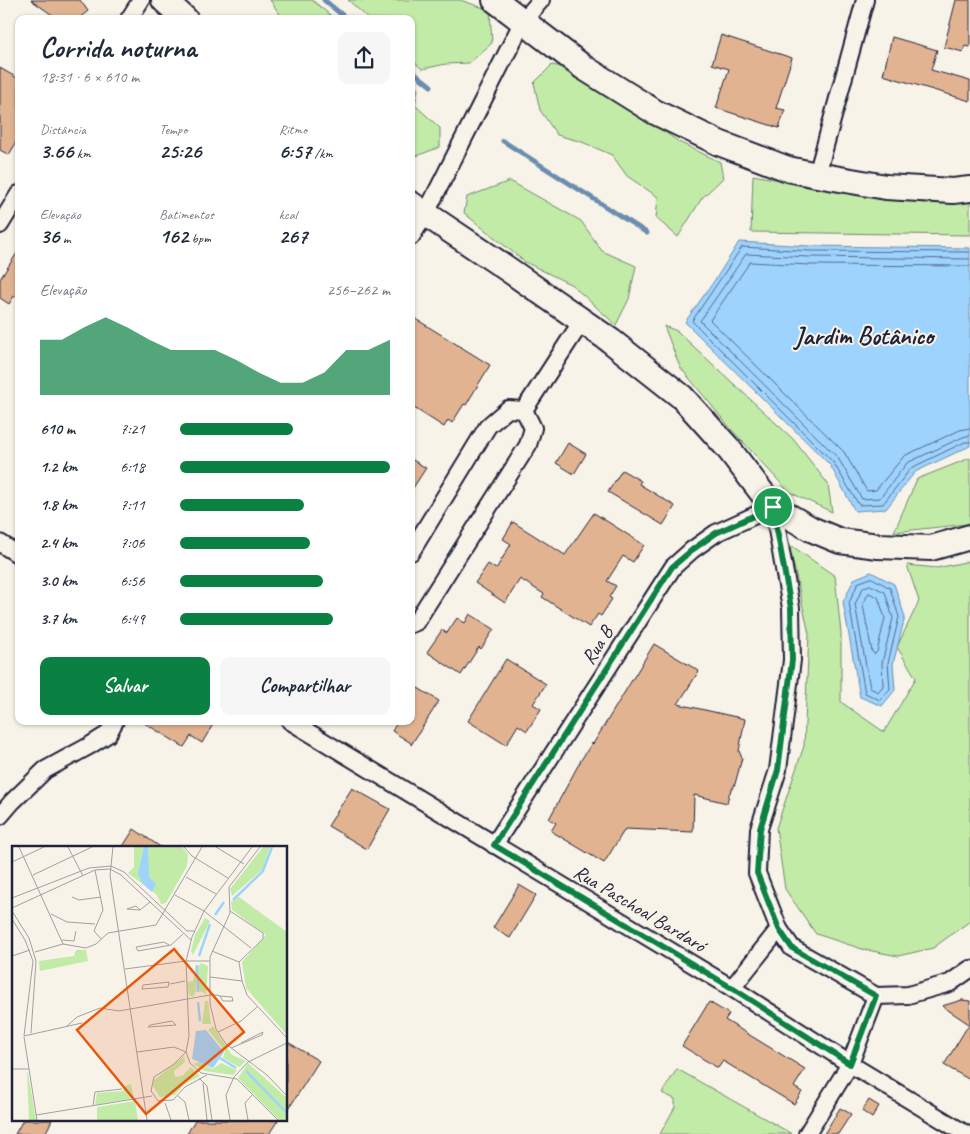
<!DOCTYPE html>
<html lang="pt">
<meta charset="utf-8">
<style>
body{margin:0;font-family:Caveat,sans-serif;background:#f6f6f7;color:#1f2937;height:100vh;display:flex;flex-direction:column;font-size:19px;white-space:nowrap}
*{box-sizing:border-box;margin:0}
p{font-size:16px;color:#747a83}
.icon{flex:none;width:28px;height:28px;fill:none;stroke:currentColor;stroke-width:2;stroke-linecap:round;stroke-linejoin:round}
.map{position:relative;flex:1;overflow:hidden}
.side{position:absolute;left:15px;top:15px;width:400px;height:710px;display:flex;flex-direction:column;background:#fff;border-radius:10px;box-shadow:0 1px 4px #0004}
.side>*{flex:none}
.pin{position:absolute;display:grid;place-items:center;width:42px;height:42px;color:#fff;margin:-21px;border:2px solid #fff;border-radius:50%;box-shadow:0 1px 5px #0007}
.round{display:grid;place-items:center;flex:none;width:52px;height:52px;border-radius:10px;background:#f6f6f7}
.head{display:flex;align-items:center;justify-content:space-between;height:85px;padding:0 25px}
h1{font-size:28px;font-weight:700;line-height:38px}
.metrics{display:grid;grid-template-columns:repeat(3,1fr);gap:8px;height:85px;padding:5px 25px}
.metrics div{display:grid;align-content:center}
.metrics b{font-size:21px;font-weight:700}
.metrics small{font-size:14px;font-weight:400}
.metrics p{font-size:14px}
.chart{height:140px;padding:10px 25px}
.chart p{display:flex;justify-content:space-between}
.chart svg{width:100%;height:90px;margin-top:5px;fill:#0b8043;opacity:.7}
.cta{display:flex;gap:10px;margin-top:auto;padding:10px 25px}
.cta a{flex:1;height:58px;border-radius:10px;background:#0b8043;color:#fff;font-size:20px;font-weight:700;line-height:58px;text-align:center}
.cta a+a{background:#f6f6f7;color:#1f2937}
ul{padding:0 25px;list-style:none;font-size:16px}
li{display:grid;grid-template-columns:80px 60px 1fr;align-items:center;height:38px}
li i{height:12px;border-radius:6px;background:#0b8043}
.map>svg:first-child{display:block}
</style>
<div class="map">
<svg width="970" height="1134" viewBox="0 0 970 1134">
<rect width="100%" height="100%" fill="#f7f3e8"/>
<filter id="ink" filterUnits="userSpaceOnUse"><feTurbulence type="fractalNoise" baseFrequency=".02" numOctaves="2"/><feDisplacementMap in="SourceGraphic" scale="10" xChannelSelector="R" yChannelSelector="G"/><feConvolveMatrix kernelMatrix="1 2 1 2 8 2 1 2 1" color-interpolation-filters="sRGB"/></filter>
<g filter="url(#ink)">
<!-- green -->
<g fill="#c2eba7" stroke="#728671">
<polygon points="270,0 312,0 335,19 283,19"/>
<polygon points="348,0 460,0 490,10 492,43 469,63 446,64 422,69 411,59 411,19 369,19"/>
<polygon points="552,65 575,69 679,142 720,162 723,178 702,198 678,237 656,218 658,197 627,176 612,155 582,142 557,135 540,110 534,83"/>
<polygon points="411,83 418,89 415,105 440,128 440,147 411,158"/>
<polygon points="753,175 876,198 970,201 970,235 751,232"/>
<polygon points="510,181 581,221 602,251 636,266 629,299 616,325 572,285 525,262 464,213 467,197"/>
<polygon points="664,326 677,331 793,439 828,484 832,512 789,492 731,429 680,367"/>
<polygon points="970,458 970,522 967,524 894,532 917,479"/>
<polygon points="789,544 835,576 841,633 841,702 884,732 916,678 897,647 919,601 907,565 937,568 970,561 970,921 933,948 898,956 862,949 816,934 785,889 776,828 804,746 809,634"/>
<polygon points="677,1069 792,1134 660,1134 675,1107 675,1099 662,1093"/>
</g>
<!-- water -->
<g fill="#9ed3fd" stroke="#6c8caf">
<polygon points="739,242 810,246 970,248 970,446 915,472 886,509 855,511 830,465 685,322 717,277"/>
<polygon points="871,572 894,584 905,617 893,664 895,690 882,706 860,697 843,602 854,579"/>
</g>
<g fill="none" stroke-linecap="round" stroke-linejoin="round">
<!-- shore -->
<g stroke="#546989" stroke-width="1">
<polyline points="970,252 810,251 742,247 692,321 833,462 859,505 883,504 911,468 965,442 970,442"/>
<polyline points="970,259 810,257 746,254 700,321 838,458 862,499 880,498 907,463 963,437 970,435"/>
<polyline points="970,266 810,265 750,262 710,320 844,452 867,491 876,490 904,456 960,430 970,428"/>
<polygon points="872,578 890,588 899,617 888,663 890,689 880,700 865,693 849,603 858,583"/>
<polygon points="870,585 885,592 893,618 882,663 883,686 878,692 870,688 855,604 863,588"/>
<polygon points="869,593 878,597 885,618 877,652 875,654 872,652 863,605"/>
</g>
<!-- stream -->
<g stroke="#6c8caf" stroke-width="5">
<polyline points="324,0 347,19"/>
<polyline points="411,70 431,86"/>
<polyline points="503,141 647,233"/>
</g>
</g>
<!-- building -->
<g fill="#e1b391" stroke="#22223b">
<polygon points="31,0 80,0 88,11 78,19 58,19"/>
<polygon points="956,0 970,0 970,47 965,46 963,52 944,47"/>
<polygon points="721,35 792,58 776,108 785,110 779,128 716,108 729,69 712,64"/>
<polygon points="892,37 937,50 931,70 970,81 970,101 883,75"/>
<polygon points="0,68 19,79 19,137 9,155 0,150"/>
<polygon points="19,250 19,299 14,296 9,304 0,298 0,279"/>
<polygon points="411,316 490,365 466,405 464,404 452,423 448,420 444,427 411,406"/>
<polygon points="568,443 586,454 574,474 556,463"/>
<polygon points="411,459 426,468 411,491"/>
<polygon points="622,470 641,481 639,484 675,506 663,525 608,492"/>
<polygon points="594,513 644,545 633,562 623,556 607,581 616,586 609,597 612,599 601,616 598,614 589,627 542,597 544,594 520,579 505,603 475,583 488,564 496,569 511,544 503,539 513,522 565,555"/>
<polygon points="470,614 494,629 481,649 479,647 461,675 427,652 442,630 447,633 457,618 465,623"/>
<polygon points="654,644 699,671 678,704 745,719 739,751 742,758 735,784 729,794 727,803 694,795 693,832 625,829 604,863 551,831 556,823 549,819 581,760 592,743 593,744"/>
<polygon points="506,659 546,684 533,704 541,709 527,731 518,725 506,745 468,721"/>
<polygon points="418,688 439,701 411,745 411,743 392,731 398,721 411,721 411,699"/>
<polygon points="141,721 215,721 202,743 191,736 184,747"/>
<polygon points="352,788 390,809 367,849 328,826"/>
<polygon points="134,829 162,848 122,848"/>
<polygon points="519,885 536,895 510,938 493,928"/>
<polygon points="962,1000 970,1001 970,1080 944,1065 969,1024 942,1006"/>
<polygon points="709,1002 729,1014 725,1020 805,1069 794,1087 802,1092 794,1104 723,1061 718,1068 682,1046"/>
<polygon points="286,1041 319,1061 286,1113"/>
<polygon points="869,1100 879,1106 872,1118 862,1111"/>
<polygon points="840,1108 851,1114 838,1134 824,1134"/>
<polygon points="23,1120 52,1120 45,1134 15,1134"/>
<polygon points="195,1120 278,1120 269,1134 187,1134"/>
</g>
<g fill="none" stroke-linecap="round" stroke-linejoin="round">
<defs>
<g id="minor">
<polyline points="129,19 141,0"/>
<polyline points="817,175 865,0"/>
<polyline points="0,225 19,194"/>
<polyline points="411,237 425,215 523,21 541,0"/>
<polyline points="524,410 582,321"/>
<polyline points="0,543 19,555"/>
<polyline points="411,552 488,426 508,409 524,410 533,428 528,445 416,622 411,624"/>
<polyline points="290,721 732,988 850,1064 966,1134"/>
<polyline points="0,816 12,802 45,770 89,746 108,734 115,721"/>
<polyline points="494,845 673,567 692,550 716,533 773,507 791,608 792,660 778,770 759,829 757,873 779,929 792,948 876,996 908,995 950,983 970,969"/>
<polyline points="732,988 779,929"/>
<polyline points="807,1134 850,1064 876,996"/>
</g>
<g id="secondary">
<polyline points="164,0 185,19"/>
<polyline points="495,0 583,67 655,112 719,143 788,169 817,175 886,187 953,191 970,189"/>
<polyline points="411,204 509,270 611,341 682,397 728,448 773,507 811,529 840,541 878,546 931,548 970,537"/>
</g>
</defs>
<!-- minor casing -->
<use href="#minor" stroke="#22223b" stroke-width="20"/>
<!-- secondary casing -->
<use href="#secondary" stroke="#22223b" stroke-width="28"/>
<!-- minor -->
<use href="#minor" stroke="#f7f3e8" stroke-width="16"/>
<!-- secondary -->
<use href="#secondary" stroke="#f7f3e8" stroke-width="24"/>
</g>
</g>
<g fill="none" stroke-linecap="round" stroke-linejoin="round" filter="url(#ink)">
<defs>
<polygon id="route" points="773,507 791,608 792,660 778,770 760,829 757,873 779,929 792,948 876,996 850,1064 732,988 494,845 672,567 692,550 716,533"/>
</defs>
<!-- route casing -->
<use href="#route" stroke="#fff" stroke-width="10"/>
<!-- route -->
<use href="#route" stroke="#0b8043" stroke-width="6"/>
</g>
<g text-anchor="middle" stroke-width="4" stroke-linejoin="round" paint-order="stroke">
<!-- street labels -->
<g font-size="20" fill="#22223b" stroke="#f7f3e8">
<text transform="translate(597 645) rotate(-57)" y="7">Rua B</text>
<text transform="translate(640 908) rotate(31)" y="7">Rua Paschoal Bardaró</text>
</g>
<!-- district labels -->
<g font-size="25" font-weight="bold" fill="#22223b" stroke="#f7f3e8">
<text x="864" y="344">Jardim Botânico</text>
</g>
</g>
<!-- overview -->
<g transform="translate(12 846)">
<rect width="275" height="275" fill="#f7f3e8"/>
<path d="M122,1H170L176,8L175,20L154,57L149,58L145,49L116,27L122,21ZM251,1H258L251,23L220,50L218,43ZM227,51L275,86V189L234,142L230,116L254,89L220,64L219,56ZM193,72L198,75L181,109L179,105L183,89ZM64,104H74L76,115L28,125L27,115L62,110ZM184,117V145L181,151L177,149L175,136L181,135ZM189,117L196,120L194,148L186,144V121ZM193,155H196L199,178H190ZM201,180L220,209L234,215L227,221L211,212L213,205L196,184ZM172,210L173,216L162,225L163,231L170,230L179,221L188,230L172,238L163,249L148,251L141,240L142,234ZM187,216L201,223L209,217L225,224L221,229L193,225L181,218ZM236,217L275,252V274H267L226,232ZM15,226L16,227L24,274H17ZM119,238L122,252L83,259L85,247L111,245V241ZM123,255L126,274H85V261Z" fill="#c2eba7"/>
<path d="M132,1H136L137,31L144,38L140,46L131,38L126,28ZM194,184L212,206L201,222L180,213L184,185Z" fill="#9ed3fd"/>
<path fill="none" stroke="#9ed3fd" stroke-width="2.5" d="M221,54L251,25L260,1M203,69L212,56M187,110L198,78M185,119L186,146M186,156L188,175M208,212L224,222M234,225L275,267"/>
<path fill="none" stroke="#a29fa3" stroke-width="1" d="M7,1L51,98M56,1L71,30M101,1L98,29L135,274M172,1L180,10L216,32M204,1L232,18M240,1L192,65L180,91L174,115L177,190L174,206L178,217L189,227L225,233L266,274M248,1L217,41L218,67L198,111V158L204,183L214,198L255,229L275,250M0,16L32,1M83,24L91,64L82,85L89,93M21,29L80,1M174,31L204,48M163,49L192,65L239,102M60,51L67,54L89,51M0,52L77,22L99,20L112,26L175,85H182M0,62L83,24L98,23L109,29L179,94M128,64L124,60L115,63L128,64L138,56M0,65L17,92L24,115L19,187M218,65L251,87V93L227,116L230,135L235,149L275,192M39,68L55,76L83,78M0,73L13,94L21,115L12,190L70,177M50,94L62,95L64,85M124,101L126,105L159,99L171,88M124,101L152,96L157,99M200,105L227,116M23,106L51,98L74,102L84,98L96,87L144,79L190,1M0,110L18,104M113,123L174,115H198M198,131L230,135M157,136L156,141L130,143L131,139ZM158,138L173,135M160,175L164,179L136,181L138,179ZM55,180L65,171L88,162L107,165L198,149H205L208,150L220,151L221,155H211L208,150M206,186L229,175L245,161M12,191L25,274M219,202L250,189L251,186L229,197M125,206L162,201L174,206L162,218L142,231L139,245L146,255L161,254L173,241L195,229M0,223H17M187,232L195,240L200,274M191,237L195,274M166,250L173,256L177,274M153,257L159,274M81,260L83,246L110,243M24,269L140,250M218,274L214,249L222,231L236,216L275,197M236,274L233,257L241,248"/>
<path fill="#e8590c" fill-opacity="0.15" stroke="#e8590c" stroke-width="2.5" d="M162,103L232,186L134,268L65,184Z"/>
<rect width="275" height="275" fill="none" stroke="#22223b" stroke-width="2.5"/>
</g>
</svg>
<div class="pin" style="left:773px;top:507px;background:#1e9e55"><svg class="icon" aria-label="arrive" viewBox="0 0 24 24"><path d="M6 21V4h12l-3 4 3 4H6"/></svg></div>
<section class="side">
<div class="head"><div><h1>Corrida noturna</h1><p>18:31 · 6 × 610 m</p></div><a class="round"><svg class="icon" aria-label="share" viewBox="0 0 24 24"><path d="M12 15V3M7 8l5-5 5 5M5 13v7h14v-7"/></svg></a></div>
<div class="metrics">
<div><p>Distância</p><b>3.66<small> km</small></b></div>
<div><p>Tempo</p><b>25:26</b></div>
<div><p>Ritmo</p><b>6:57<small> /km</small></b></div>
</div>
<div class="metrics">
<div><p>Elevação</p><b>36<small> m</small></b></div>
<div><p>Batimentos</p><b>162<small> bpm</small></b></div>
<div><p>kcal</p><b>267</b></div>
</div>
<div class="chart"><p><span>Elevação</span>256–262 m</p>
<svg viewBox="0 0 160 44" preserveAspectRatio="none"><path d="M0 44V17L10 17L20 11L30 6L40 11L50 17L60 22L70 22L80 22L90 27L100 33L110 38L120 38L130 33L140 22L150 22L160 17V44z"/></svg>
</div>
<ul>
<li><b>610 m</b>7:21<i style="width:54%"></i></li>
<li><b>1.2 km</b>6:18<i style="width:100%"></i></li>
<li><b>1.8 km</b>7:11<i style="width:59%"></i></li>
<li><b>2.4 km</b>7:06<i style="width:62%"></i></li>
<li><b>3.0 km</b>6:56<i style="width:68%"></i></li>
<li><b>3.7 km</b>6:49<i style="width:73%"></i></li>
</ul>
<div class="cta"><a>Salvar</a><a>Compartilhar</a></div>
</section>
</div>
